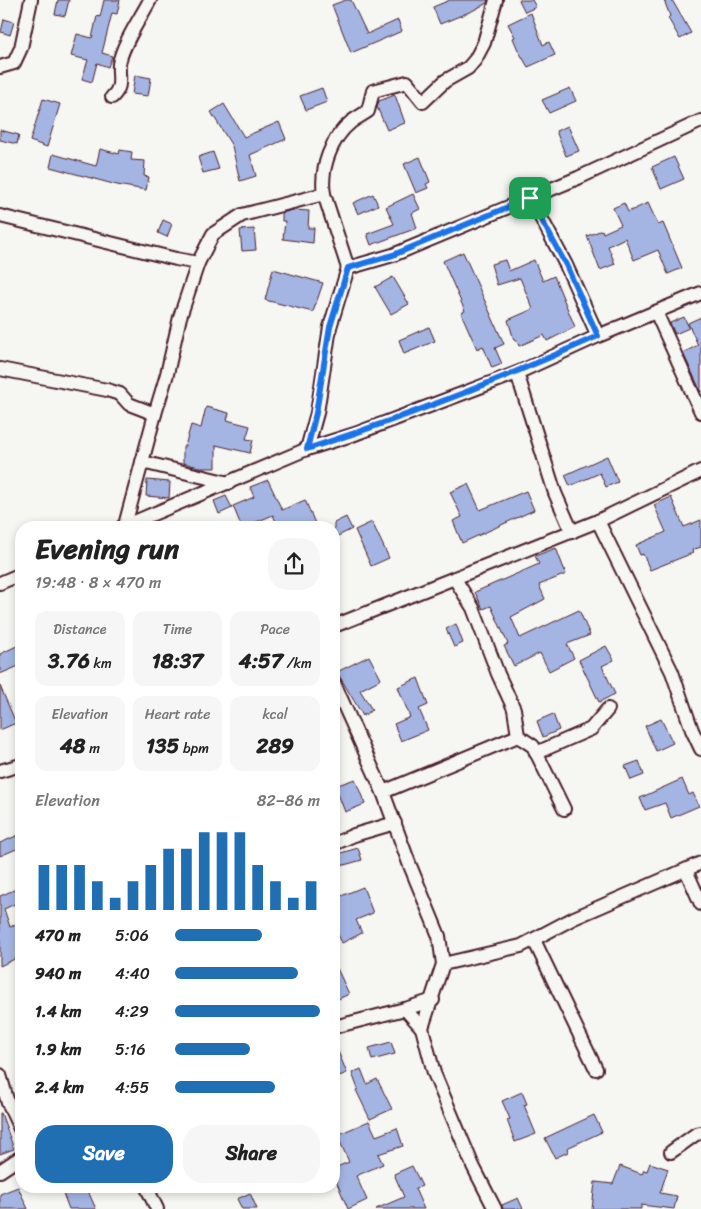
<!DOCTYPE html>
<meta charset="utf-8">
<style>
body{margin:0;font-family:Sriracha,sans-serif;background:#f6f6f6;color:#222;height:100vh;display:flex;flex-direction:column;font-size:19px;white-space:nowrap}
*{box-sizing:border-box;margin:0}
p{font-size:16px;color:#767676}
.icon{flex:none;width:28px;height:28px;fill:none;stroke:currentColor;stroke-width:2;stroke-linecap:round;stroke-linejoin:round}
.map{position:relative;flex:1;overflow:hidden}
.details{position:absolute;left:15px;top:521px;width:325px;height:672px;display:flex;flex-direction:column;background:#fff;border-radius:20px;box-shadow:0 2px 8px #0003}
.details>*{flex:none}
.pin{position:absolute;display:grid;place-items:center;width:42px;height:42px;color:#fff;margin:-21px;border-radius:10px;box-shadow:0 2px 8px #0006}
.round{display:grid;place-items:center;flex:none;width:52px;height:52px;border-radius:20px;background:#f6f6f6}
.overview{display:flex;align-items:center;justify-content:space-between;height:85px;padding:0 20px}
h1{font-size:28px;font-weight:700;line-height:38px}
.figures{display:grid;grid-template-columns:repeat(3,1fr);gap:8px;height:85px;padding:5px 20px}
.figures div{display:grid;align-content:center;border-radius:12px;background:#f6f6f6;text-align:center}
.figures b{font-size:21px;font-weight:700}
.figures small{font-size:14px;font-weight:400}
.figures p{font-size:14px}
.chart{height:140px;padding:10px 20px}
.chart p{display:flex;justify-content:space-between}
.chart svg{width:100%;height:90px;margin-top:5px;stroke:#1f6fb2;stroke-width:6}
.action{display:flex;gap:10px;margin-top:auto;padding:10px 20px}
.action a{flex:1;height:58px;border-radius:20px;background:#1f6fb2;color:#fff;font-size:20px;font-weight:700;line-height:58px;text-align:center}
.action a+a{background:#f6f6f6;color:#222}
ul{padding:0 20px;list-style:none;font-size:16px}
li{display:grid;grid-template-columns:80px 60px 1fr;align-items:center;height:38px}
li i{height:12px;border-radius:6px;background:#1f6fb2}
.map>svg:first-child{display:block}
</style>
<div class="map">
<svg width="701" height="1209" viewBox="0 0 701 1209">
<rect width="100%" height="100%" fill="#f6f6f2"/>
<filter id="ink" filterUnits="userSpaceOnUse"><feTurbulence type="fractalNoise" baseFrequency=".02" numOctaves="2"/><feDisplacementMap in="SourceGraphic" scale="10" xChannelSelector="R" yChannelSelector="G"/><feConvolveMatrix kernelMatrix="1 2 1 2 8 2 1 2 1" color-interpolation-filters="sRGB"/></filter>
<g filter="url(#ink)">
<!-- building -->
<g fill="#a4b5e4" stroke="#4a1f2b">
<polygon points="58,0 69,0 65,16 55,14"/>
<polygon points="104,0 120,0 117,14 112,13 102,53 112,56 108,67 97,63 92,82 82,79 88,60 71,56 77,34 92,38 97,16 100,17"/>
<polygon points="346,0 351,0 367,34 398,20 402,31 351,53 332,5"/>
<polygon points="450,0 488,0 487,3 472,11 440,24 433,7"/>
<polygon points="519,0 532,0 536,7 525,12"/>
<polygon points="664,0 672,0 691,33 680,39 668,18 670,16"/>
<polygon points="531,13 543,45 549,42 555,55 528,67 518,50 513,38 515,37 508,24"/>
<polygon points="4,19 14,22 10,35 1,32"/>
<polygon points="135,75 151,78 148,96 132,94"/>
<polygon points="322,88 327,102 306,110 300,96"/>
<polygon points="570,88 576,101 549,113 542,100"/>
<polygon points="395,95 405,123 387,130 377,107 379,101"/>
<polygon points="43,99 60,104 47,147 30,141"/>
<polygon points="224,104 244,137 279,122 286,139 250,155 256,176 240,181 232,146 211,112"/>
<polygon points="568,126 579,151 566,156 556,131"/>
<polygon points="0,130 19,135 17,144 0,140"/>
<polygon points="100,149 119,154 120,150 132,152 131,160 145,161 144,176 149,177 146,190 117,185 50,167 53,154 96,166"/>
<polygon points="213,152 219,169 203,173 198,157"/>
<polygon points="420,157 430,182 426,184 428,188 416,193 404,164"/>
<polygon points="674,157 684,179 661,189 652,167"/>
<polygon points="373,194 378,205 358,214 353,203"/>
<polygon points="413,194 420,209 412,213 417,228 371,245 367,234 394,224 386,207"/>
<polygon points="624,203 628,212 648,203 658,225 663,223 682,268 668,274 658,250 634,260 625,238 608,246 615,264 600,270 587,236 602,230 603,233 621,225 613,208"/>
<polygon points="293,210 309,211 308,228 314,228 313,243 283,239 285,221 282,221 282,213"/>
<polygon points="163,220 172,224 167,237 158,233"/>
<polygon points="254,229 256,250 242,251 240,230"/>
<polygon points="463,252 504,344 495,348 502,364 492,368 483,346 477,349 461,313 465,311 443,261"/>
<polygon points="505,260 509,271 534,260 543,281 554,276 575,327 547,341 544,335 519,346 516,339 514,340 508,320 533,309 520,278 497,285 491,264"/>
<polygon points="273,269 323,283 313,312 265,300"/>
<polygon points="393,277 409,304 391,314 375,287"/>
<polygon points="684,317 689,328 675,334 670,323"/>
<polygon points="701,317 701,392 683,353 698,345 688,323"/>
<polygon points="429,327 435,341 404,354 399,340"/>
<polygon points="206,407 229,413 227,420 250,426 246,439 253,440 250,453 216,445 216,468 203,468 183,463 183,446 185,446 191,425 201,428"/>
<polygon points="607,456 618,482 606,487 600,473 570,486 565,475"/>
<polygon points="147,480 170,482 169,498 146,496"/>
<polygon points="268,480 282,510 305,500 317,528 279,528 273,515 242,528 233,506 254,497 250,487"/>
<polygon points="468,484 480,510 526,491 534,510 462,543 453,521 462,517 450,492"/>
<polygon points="226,496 232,508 219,514 214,501"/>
<polygon points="671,497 684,527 701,520 701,547 692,550 693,553 650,570 643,554 640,555 636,545 666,532 654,505"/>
<polygon points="346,517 352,529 334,538 334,523"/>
<polygon points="372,522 389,558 371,566 355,530"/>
<polygon points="556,548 566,574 539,585 545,599 511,617 520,638 579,610 590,635 567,644 574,658 549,671 540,653 514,666 504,646 508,644 491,606 483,609 475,592 539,564 535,556"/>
<polygon points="456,624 463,643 454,647 446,629"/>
<polygon points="21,644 21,665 0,674 0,654"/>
<polygon points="606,646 614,660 602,666 615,694 599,702 579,660"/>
<polygon points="369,656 381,679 360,690 372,710 363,716 337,672"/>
<polygon points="418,678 428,705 419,709 428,730 401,741 394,724 410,717 398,687"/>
<polygon points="0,686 16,723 0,730"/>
<polygon points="553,714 559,730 543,737 537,721"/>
<polygon points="661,719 673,743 656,751 645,726"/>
<polygon points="639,761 644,775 631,780 625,766"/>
<polygon points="355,779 365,804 345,812 335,786"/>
<polygon points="682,779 689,795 693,793 699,806 671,818 665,803 645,810 640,798"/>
<polygon points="21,834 21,847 0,856 0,843"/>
<polygon points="358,848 362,860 337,867 334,855"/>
<polygon points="21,887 21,901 4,909 10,927 21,922 21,956 0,966 0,896"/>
<polygon points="363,887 373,913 356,920 362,933 342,943 334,926 334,899"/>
<polygon points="334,962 349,994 334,1001"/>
<polygon points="334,1042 347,1073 334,1078"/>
<polygon points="391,1042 395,1054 372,1060 369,1048"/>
<polygon points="361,1069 367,1084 377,1079 392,1109 370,1119 356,1090 358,1089 352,1073"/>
<polygon points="522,1092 527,1104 524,1105 536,1134 515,1142 507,1120 510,1119 502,1101"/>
<polygon points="1,1113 14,1149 0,1154 0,1113"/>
<polygon points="594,1115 602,1132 567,1148 568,1152 555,1158 545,1138"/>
<polygon points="369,1121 376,1136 397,1128 403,1146 378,1154 383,1164 356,1176 367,1200 348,1209 334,1176 334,1168 349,1162 337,1135"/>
<polygon points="650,1163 668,1169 660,1193 677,1196 674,1209 641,1205 641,1209 592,1209 595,1182 613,1184 620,1166 642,1174 644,1170 647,1171"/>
<polygon points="412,1166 422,1186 415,1189 424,1209 376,1209 404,1197 394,1174"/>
<polygon points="18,1187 28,1209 0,1209 0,1194"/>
<polygon points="61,1188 79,1188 80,1191 87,1189 96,1209 69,1209"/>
<polygon points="250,1193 257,1209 242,1209 237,1199"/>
<polygon points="518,1198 523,1209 503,1209 502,1205"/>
</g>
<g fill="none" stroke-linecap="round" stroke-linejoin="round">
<defs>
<g id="minor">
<polyline points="0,67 14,63 21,48 31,0"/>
<path d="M112,97C123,87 118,77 119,64C122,45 141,17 150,0"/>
<polyline points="530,197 566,265 598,336"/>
<polyline points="0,216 176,259 198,263 180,317 167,374 155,414"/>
<polyline points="198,263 213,234 242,215 324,194"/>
<polyline points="348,268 393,255 578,178 701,121"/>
<polyline points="656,312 701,412"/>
<polyline points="0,369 107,390 120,394 129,404 155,414 125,525"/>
<polyline points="517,373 555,493 572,532"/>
<path d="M307,449L317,413L330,327L348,268L324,194C320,169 331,138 351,122C356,118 362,115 368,111L373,91L407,82L423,102L445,81L468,68L475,60L484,43L496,0"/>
<polyline points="142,462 229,483"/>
<polyline points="598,521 672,672 692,730 701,749"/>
<polyline points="120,528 307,449 355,434 517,373 598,336 701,293"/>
<polyline points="0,583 21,574"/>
<polyline points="334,626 598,521 701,471"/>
<polyline points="334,683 383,792 409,863 439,936 443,964 422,1028 434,1073 473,1166 495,1209"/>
<polyline points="518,736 533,746 564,809"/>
<polyline points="536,753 591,729 608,709"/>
<polyline points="0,771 21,765"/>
<polyline points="383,792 518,736 514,709 498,674 473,608 455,579"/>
<polyline points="334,844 354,835 395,823"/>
<polyline points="686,870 701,904"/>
<polyline points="534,940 596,1069"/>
<polyline points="443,964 521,946 574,918 701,863"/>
<polyline points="405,1009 422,1028"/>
<polyline points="334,1027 405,1009 433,1000"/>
<polyline points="0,1075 8,1103 21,1131"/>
<polyline points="671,1152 696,1134 701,1133"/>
<polyline points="0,1171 21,1157"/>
<polyline points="147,1188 157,1209"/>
</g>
</defs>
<!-- minor casing -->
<use href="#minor" stroke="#4a1f2b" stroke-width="16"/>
<!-- minor -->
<use href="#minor" stroke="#f6f6f2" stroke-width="12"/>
</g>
</g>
<g fill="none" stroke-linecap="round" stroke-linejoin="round" filter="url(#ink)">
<defs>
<path id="route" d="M530,198L566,265L598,336C503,379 406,417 307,449L316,413L330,327L348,268L393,255Z"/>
</defs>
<!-- route casing -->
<use href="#route" stroke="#fff" stroke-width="10"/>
<!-- route -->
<use href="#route" stroke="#1a73e8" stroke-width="6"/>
</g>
</svg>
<div class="pin" style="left:530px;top:198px;background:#1e9e55"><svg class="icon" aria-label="arrive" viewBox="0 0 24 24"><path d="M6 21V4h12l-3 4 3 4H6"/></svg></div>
<section class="details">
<div class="overview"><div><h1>Evening run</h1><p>19:48 · 8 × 470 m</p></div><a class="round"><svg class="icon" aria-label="share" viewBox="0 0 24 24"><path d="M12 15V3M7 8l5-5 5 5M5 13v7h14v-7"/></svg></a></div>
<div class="figures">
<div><p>Distance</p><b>3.76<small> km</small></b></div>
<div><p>Time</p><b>18:37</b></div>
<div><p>Pace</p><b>4:57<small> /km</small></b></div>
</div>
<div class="figures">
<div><p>Elevation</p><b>48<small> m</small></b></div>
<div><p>Heart rate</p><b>135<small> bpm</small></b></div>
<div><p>kcal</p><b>289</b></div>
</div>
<div class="chart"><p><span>Elevation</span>82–86 m</p>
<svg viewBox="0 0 160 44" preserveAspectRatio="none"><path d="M5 44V22M15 44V22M25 44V22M35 44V30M45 44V38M55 44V30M65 44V22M75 44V14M85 44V14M95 44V6M105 44V6M115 44V6M125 44V22M135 44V30M145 44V38M155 44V30"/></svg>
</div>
<ul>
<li><b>470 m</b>5:06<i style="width:60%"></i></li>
<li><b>940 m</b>4:40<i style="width:85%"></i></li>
<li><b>1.4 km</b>4:29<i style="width:100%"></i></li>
<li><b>1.9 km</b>5:16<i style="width:52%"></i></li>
<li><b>2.4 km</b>4:55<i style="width:69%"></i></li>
</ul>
<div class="action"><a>Save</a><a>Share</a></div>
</section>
</div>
